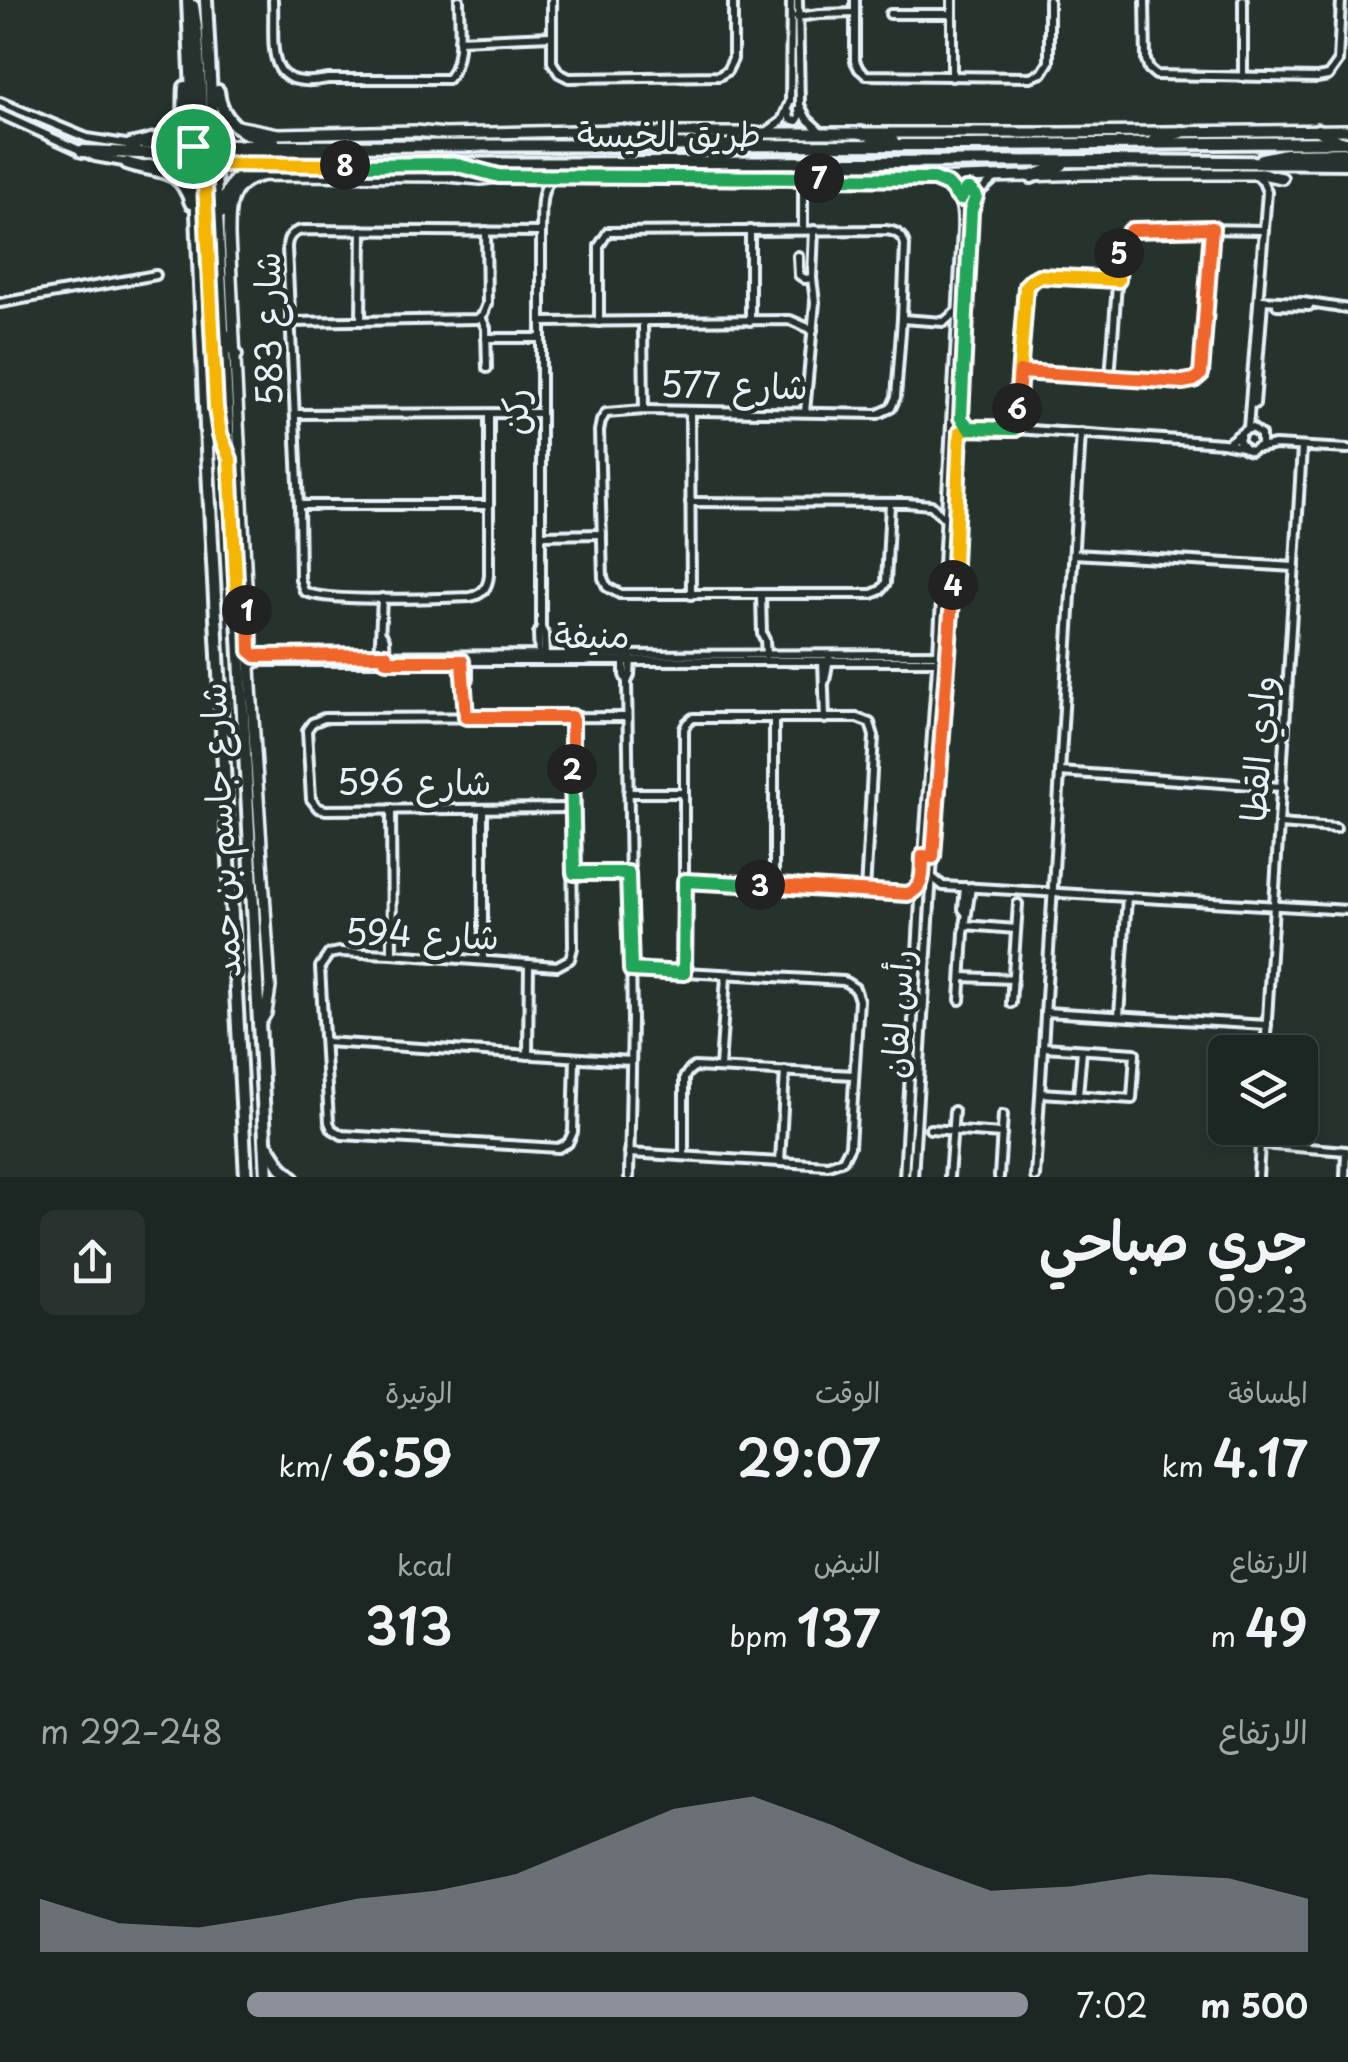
<!DOCTYPE html>
<html lang="ar">
<meta charset="utf-8">
<style>
body{margin:0;font-family:"Playpen Sans","Playpen Sans Arabic",sans-serif;background:#29322f;color:#f1f3f6;direction:rtl;height:100vh;display:flex;flex-direction:column;font-size:38px;white-space:nowrap}
*{box-sizing:border-box;margin:0}
p{font-size:32px;color:#a0a5a5}
.icon{flex:none;width:55px;height:55px;fill:none;stroke:currentColor;stroke-width:2;stroke-linecap:round;stroke-linejoin:round}
.map{position:relative;height:1177px;overflow:hidden;direction:ltr}
.drawer{display:flex;flex-direction:column;background:#1c2622;flex:1}
.drawer>*{flex:none}
.buttons{position:absolute;left:1208px;top:1035px;display:grid;gap:20px}
.buttons a{display:grid;place-items:center;width:110px;height:110px;border-radius:15px;background:#1c2622;box-shadow:0 5px 15px #0003,0 0 0 2px #3a4340;font-size:50px}
.pin{position:absolute;display:grid;place-items:center;width:85px;height:85px;color:#fff;margin:-42px;border:5px solid #fff;border-radius:50%;box-shadow:0 2px 10px #0007}
.km{position:absolute;width:50px;height:50px;margin:-25px;border-radius:50%;background:#222;color:#fff;font-size:28px;line-height:50px;text-align:center}
.round{display:grid;place-items:center;flex:none;width:105px;height:105px;border-radius:15px;background:#29322f}
.head{display:flex;align-items:center;justify-content:space-between;height:170px;padding:0 40px}
h1{font-size:55px;font-weight:600;line-height:75px}
.figures{display:grid;grid-template-columns:repeat(3,1fr);gap:15px;height:170px;padding:10px 40px}
.figures div{display:grid;align-content:center}
.figures b{font-size:50px;font-weight:600}
.figures small{font-size:28px;font-weight:400}
.figures p{font-size:28px}
.chart{height:280px;padding:20px 40px}
.chart p{display:flex;justify-content:space-between}
.chart svg{width:100%;height:180px;margin-top:10px;fill:#8c9099;opacity:.7}
ul{padding:0 40px;list-style:none;font-size:32px}
li{display:grid;grid-template-columns:160px 120px 1fr;align-items:center;height:75px}
li i{height:25px;border-radius:12px;background:#8c9099}
.map>svg:first-child{display:block}
</style>
<div class="map">
<svg width="1348" height="1177" viewBox="0 0 1348 1177">
<rect width="100%" height="100%" fill="#26332d"/>
<filter id="ink" filterUnits="userSpaceOnUse"><feTurbulence type="fractalNoise" baseFrequency=".01" numOctaves="2"/><feDisplacementMap in="SourceGraphic" scale="20" xChannelSelector="R" yChannelSelector="G"/><feConvolveMatrix kernelMatrix="1 2 1 2 8 2 1 2 1" color-interpolation-filters="sRGB"/></filter>
<g filter="url(#ink)">
<g fill="none" stroke-linecap="round" stroke-linejoin="round">
<defs>
<g id="minor">
<path d="M273,0C275,47 262,92 328,79H448C464,61 459,23 459,0"/>
<polyline points="552,0 552,62 559,73 569,78 719,76 727,71 733,59 733,0"/>
<polyline points="798,0 800,105 807,119 820,131"/>
<polyline points="855,0 855,61 859,69 866,75 1030,77 1042,73 1049,62 1049,0"/>
<polyline points="952,0 952,77"/>
<polyline points="1145,0 1146,60 1149,69 1156,75 1317,78 1328,76 1338,62 1341,0"/>
<polyline points="890,14 952,14"/>
<polyline points="796,17 820,14 855,13"/>
<polyline points="459,40 551,36"/>
<polyline points="1243,77 1243,0"/>
<polyline points="0,102 87,138 132,145"/>
<polyline points="789,112 790,119 797,121 800,116 799,109"/>
<polyline points="0,114 95,157 129,163"/>
<polyline points="765,133 782,121 790,101 791,0"/>
<polyline points="144,145 193,146"/>
<polyline points="146,164 194,165"/>
<polyline points="750,230 750,321"/>
<polyline points="803,230 803,177"/>
<polyline points="798,256 799,275 805,279 812,278"/>
<polyline points="1260,300 1303,302 1348,309"/>
<polyline points="0,303 156,275"/>
<polyline points="1277,305 1309,306"/>
<polyline points="481,317 486,328 487,368"/>
<polyline points="902,319 944,322 957,311"/>
<polyline points="361,321 362,230"/>
<polyline points="290,322 477,319 483,314 487,304 486,231"/>
<polyline points="541,322 790,320 813,330"/>
<path d="M599,322V246L608,232L886,230C896,231 903,235 905,245L902,319L896,397L891,408L878,414L644,410L606,413L601,421L599,431L603,578L607,587L620,594H872L881,590L886,583L890,503"/>
<polyline points="643,322 644,410"/>
<polyline points="486,338 541,338"/>
<polyline points="1020,372 1183,382 1198,377 1204,364 1212,228"/>
<path d="M1110,378L1120,244C1124,234 1131,228 1142,228L1264,230"/>
<polyline points="1255,404 1263,302"/>
<polyline points="690,411 691,595"/>
<polyline points="805,412 815,302 812,278 814,230"/>
<polyline points="295,414 541,413"/>
<path d="M489,414V575C488,588 482,595 470,597C440,598 322,603 304,591L300,579L299,505L287,248C287,237 293,231 304,230L541,232"/>
<polyline points="1248,428 1267,192 1263,182 1257,175"/>
<polyline points="1015,429 1026,286 1032,279 1039,277 1118,280"/>
<polyline points="961,432 969,427 1015,429 1223,443 1242,447"/>
<polyline points="1229,442 1245,430 1252,428 1261,435 1261,445 1251,451 1245,449 1239,441 1241,434"/>
<polyline points="1259,448 1275,445 1348,449"/>
<polyline points="690,502 907,503 931,505 943,517"/>
<polyline points="299,505 489,505"/>
<polyline points="541,535 602,534"/>
<polyline points="1074,554 1295,567"/>
<polyline points="761,595 762,634 765,640 766,655"/>
<polyline points="541,628 544,634 545,656"/>
<polyline points="382,634 385,639 386,660"/>
<polyline points="251,652 261,656 949,654"/>
<path d="M539,658L538,634L541,628V232C542,212 538,189 554,176"/>
<polyline points="462,659 466,717"/>
<polyline points="624,659 624,675 627,682 632,1020 629,1177"/>
<polyline points="379,660 382,598"/>
<polyline points="823,661 825,719"/>
<polyline points="251,668 255,663 262,661 941,661"/>
<polyline points="825,681 829,658"/>
<polyline points="627,682 630,675 631,659"/>
<polyline points="465,686 468,680 468,658"/>
<polyline points="571,717 573,948 570,959 557,966 392,954 339,952 329,954 320,967 329,1122 332,1129 342,1135 558,1148 568,1143 573,1132 575,1058"/>
<polyline points="774,718 774,886"/>
<polyline points="1060,772 1282,787"/>
<polyline points="628,793 684,793"/>
<polyline points="573,808 326,810 318,808 311,799 307,730 312,723 324,718 627,717"/>
<polyline points="391,809 392,954"/>
<polyline points="1279,824 1336,828"/>
<polyline points="574,873 629,873"/>
<polyline points="933,878 943,886 1348,910"/>
<polyline points="685,881 908,894 920,886"/>
<polyline points="965,887 963,909 966,913"/>
<polyline points="965,925 1016,929"/>
<polyline points="483,960 483,809"/>
<polyline points="684,973 684,729 687,723 693,718 857,718 870,723 874,736 865,892"/>
<polyline points="962,977 1013,979"/>
<polyline points="960,1000 964,933 971,887"/>
<polyline points="1011,1003 1018,904"/>
<polyline points="1045,1012 1267,1025"/>
<polyline points="1119,1016 1127,897"/>
<polyline points="325,1042 631,1061"/>
<polyline points="1265,1052 1302,448"/>
<polyline points="528,1055 529,965"/>
<polyline points="720,1067 726,976"/>
<polyline points="1041,1093 1132,1099 1135,1053 1044,1047"/>
<polyline points="1078,1095 1082,1050"/>
<polyline points="930,1129 1002,1134"/>
<polyline points="1260,1144 1346,1151 1345,1177"/>
<polyline points="629,1153 828,1165 843,1160 850,1146 859,1000 855,988 844,981 631,969"/>
<polyline points="684,1155 684,1078 688,1072 694,1067 854,1075"/>
<polyline points="780,1162 785,1071"/>
<path d="M904,1177L921,884L938,653L962,231C963,208 961,192 939,180"/>
<polyline points="913,1177 933,857 954,564 971,211 975,196 994,179"/>
<polyline points="949,1177 954,1111"/>
<polyline points="999,1177 1003,1115"/>
<polyline points="1035,1177 1081,433"/>
<polyline points="1258,1177 1261,1128"/>
</g>
<g id="tertiary">
<polyline points="237,126 278,134 415,131 445,134 622,130 642,133 1061,133 1348,130"/>
<path d="M259,1025L266,1013L270,987L251,687L229,236C229,205 229,181 265,175L446,176L481,179L511,175L934,179L1085,174H1262L1282,178"/>
</g>
<g id="secondary">
<polyline points="188,0 207,450 246,1177"/>
<polyline points="206,0 267,1177"/>
<polyline points="193,6 197,34 204,153"/>
<path d="M218,91C221,121 245,139 274,141"/>
<polyline points="1318,130 1340,142"/>
<polyline points="861,133 893,141"/>
<polyline points="609,140 642,133"/>
<polyline points="1154,140 1182,132"/>
<path d="M130,145C151,139 180,139 184,112C185,104 184,95 185,87"/>
<polyline points="193,146 968,145 1348,142"/>
<polyline points="194,146 202,153 204,165 216,408 220,433 227,453"/>
<polyline points="82,151 196,155"/>
<polyline points="208,156 320,155 345,152"/>
<polyline points="1262,159 1286,154 1348,153"/>
<path d="M127,163C158,174 179,165 191,203"/>
<polyline points="194,165 1106,161 1348,163"/>
<polyline points="851,165 889,178"/>
<polyline points="469,168 499,176"/>
<polyline points="590,176 611,165"/>
<polyline points="1031,177 1062,165"/>
<path d="M224,212C223,189 236,173 259,168"/>
<polyline points="225,334 236,355"/>
<polyline points="268,1147 281,1167 292,1177"/>
</g>
</defs>
<!-- minor casing -->
<use href="#minor" stroke="#e8f1f8" stroke-width="14"/>
<!-- tertiary casing -->
<use href="#tertiary" stroke="#e8f1f8" stroke-width="16"/>
<!-- secondary casing -->
<use href="#secondary" stroke="#e8f1f8" stroke-width="18"/>
<!-- minor -->
<use href="#minor" stroke="#26332d" stroke-width="6"/>
<!-- tertiary -->
<use href="#tertiary" stroke="#26332d" stroke-width="9"/>
<!-- secondary -->
<use href="#secondary" stroke="#26332d" stroke-width="10"/>
</g>
</g>
<g fill="none" stroke-linecap="round" stroke-linejoin="round" filter="url(#ink)">
<defs>
<polyline id="split-1" points="193,146 202,153 204,165 216,408 220,434 230,459 237,600 247,610"/>
<polyline id="split-2" points="247,610 249,613 250,651 256,656 386,655 386,661 462,661 466,717 572,717 572,769"/>
<polyline id="split-3" points="572,769 574,873 628,873 631,970 684,973 685,881 760,885"/>
<path id="split-4" d="M760,885L908,894C925,887 922,873 923,856L933,857L953,585"/>
<polyline id="split-5" points="953,585 960,432 969,428 1015,429 1026,286 1032,280 1039,276 1118,280 1119,253"/>
<polyline id="split-6" points="1017,408 1020,372 1183,382 1194,380 1201,374 1212,228 1132,230 1122,240 1119,253"/>
<polyline id="split-7" points="819,178 934,179 948,185 960,199 966,190 970,190 976,196 971,211 961,418 969,428 1015,429 1017,408"/>
<polyline id="split-8" points="345,165 454,164 499,176 819,178"/>
<polyline id="split-9" points="193,146 203,146 207,160 215,164 345,165"/>
</defs>
<!-- split-1 casing -->
<use href="#split-1" stroke="#fff" stroke-width="20"/>
<!-- split-2 casing -->
<use href="#split-2" stroke="#fff" stroke-width="20"/>
<!-- split-3 casing -->
<use href="#split-3" stroke="#fff" stroke-width="20"/>
<!-- split-4 casing -->
<use href="#split-4" stroke="#fff" stroke-width="20"/>
<!-- split-5 casing -->
<use href="#split-5" stroke="#fff" stroke-width="20"/>
<!-- split-6 casing -->
<use href="#split-6" stroke="#fff" stroke-width="20"/>
<!-- split-7 casing -->
<use href="#split-7" stroke="#fff" stroke-width="20"/>
<!-- split-8 casing -->
<use href="#split-8" stroke="#fff" stroke-width="20"/>
<!-- split-9 casing -->
<use href="#split-9" stroke="#fff" stroke-width="20"/>
<!-- split-1 -->
<use href="#split-1" stroke="#f5b400" stroke-width="12"/>
<!-- split-2 -->
<use href="#split-2" stroke="#f0652b" stroke-width="12"/>
<!-- split-3 -->
<use href="#split-3" stroke="#22a559" stroke-width="12"/>
<!-- split-4 -->
<use href="#split-4" stroke="#f0652b" stroke-width="12"/>
<!-- split-5 -->
<use href="#split-5" stroke="#f5b400" stroke-width="12"/>
<!-- split-6 -->
<use href="#split-6" stroke="#f0652b" stroke-width="12"/>
<!-- split-7 -->
<use href="#split-7" stroke="#22a559" stroke-width="12"/>
<!-- split-8 -->
<use href="#split-8" stroke="#22a559" stroke-width="12"/>
<!-- split-9 -->
<use href="#split-9" stroke="#f5b400" stroke-width="12"/>
</g>
<g text-anchor="middle" stroke-width="9" stroke-linejoin="round" paint-order="stroke">
<!-- street labels -->
<g font-size="35" fill="#e8f1f8" stroke="#26332d">
<text x="669" y="147">طريق الخيسة</text>
<text transform="translate(269 329) rotate(-91)" y="12">شارع 583</text>
<text transform="translate(734 386) rotate(1)" y="12">شارع 577</text>
<text transform="translate(516 412) rotate(-90)" y="12">ركن</text>
<text x="592" y="648">منيفة</text>
<text transform="translate(1259 749) rotate(-86)" y="12">وادي القطا</text>
<text x="414" y="795">شارع 596</text>
<text transform="translate(221 830) rotate(-93)" y="12">شارع جاسم بن حمد</text>
<text transform="translate(422 935) rotate(2)" y="12">شارع 594</text>
<text transform="translate(898 1014) rotate(-87)" y="12">رأس لفان</text>
</g>
</g>
</svg>
<div class="buttons">
<a><svg class="icon" aria-label="layers" viewBox="0 0 24 24"><path d="M12 4l9 5-9 5-9-5zM3 14l9 5 9-5"/></svg></a>
</div>
<div class="pin" style="left:193px;top:146px;background:#1e9e55"><svg class="icon" aria-label="arrive" viewBox="0 0 24 24"><path d="M6 21V4h12l-3 4 3 4H6"/></svg></div>
<b class="km" style="left:247px;top:610px">1</b>
<b class="km" style="left:572px;top:769px">2</b>
<b class="km" style="left:760px;top:885px">3</b>
<b class="km" style="left:953px;top:585px">4</b>
<b class="km" style="left:1119px;top:253px">5</b>
<b class="km" style="left:1017px;top:408px">6</b>
<b class="km" style="left:819px;top:178px">7</b>
<b class="km" style="left:345px;top:165px">8</b>
</div>
<section class="drawer">
<div class="head"><div><h1>جري صباحي</h1><p>09:23</p></div><a class="round"><svg class="icon" aria-label="share" viewBox="0 0 24 24"><path d="M12 15V3M7 8l5-5 5 5M5 13v7h14v-7"/></svg></a></div>
<div class="figures">
<div><p>المسافة</p><b>4.17<small> km</small></b></div>
<div><p>الوقت</p><b>29:07</b></div>
<div><p>الوتيرة</p><b>6:59<small> /km</small></b></div>
</div>
<div class="figures">
<div><p>الارتفاع</p><b>49<small> m</small></b></div>
<div><p>النبض</p><b>137<small> bpm</small></b></div>
<div><p>kcal</p><b>313</b></div>
</div>
<div class="chart"><p><span>الارتفاع</span>248–292 m</p>
<svg viewBox="0 0 160 44" preserveAspectRatio="none"><path d="M0 44V31L10 37L20 38L30 35L40 31L50 29L60 25L70 17L80 9L90 6L100 13L110 22L120 29L130 28L140 25L150 26L160 31V44z"/></svg>
</div>
<ul>
<li><b>500 m</b>7:02<i style="width:79%"></i></li>
</ul>
</section>
